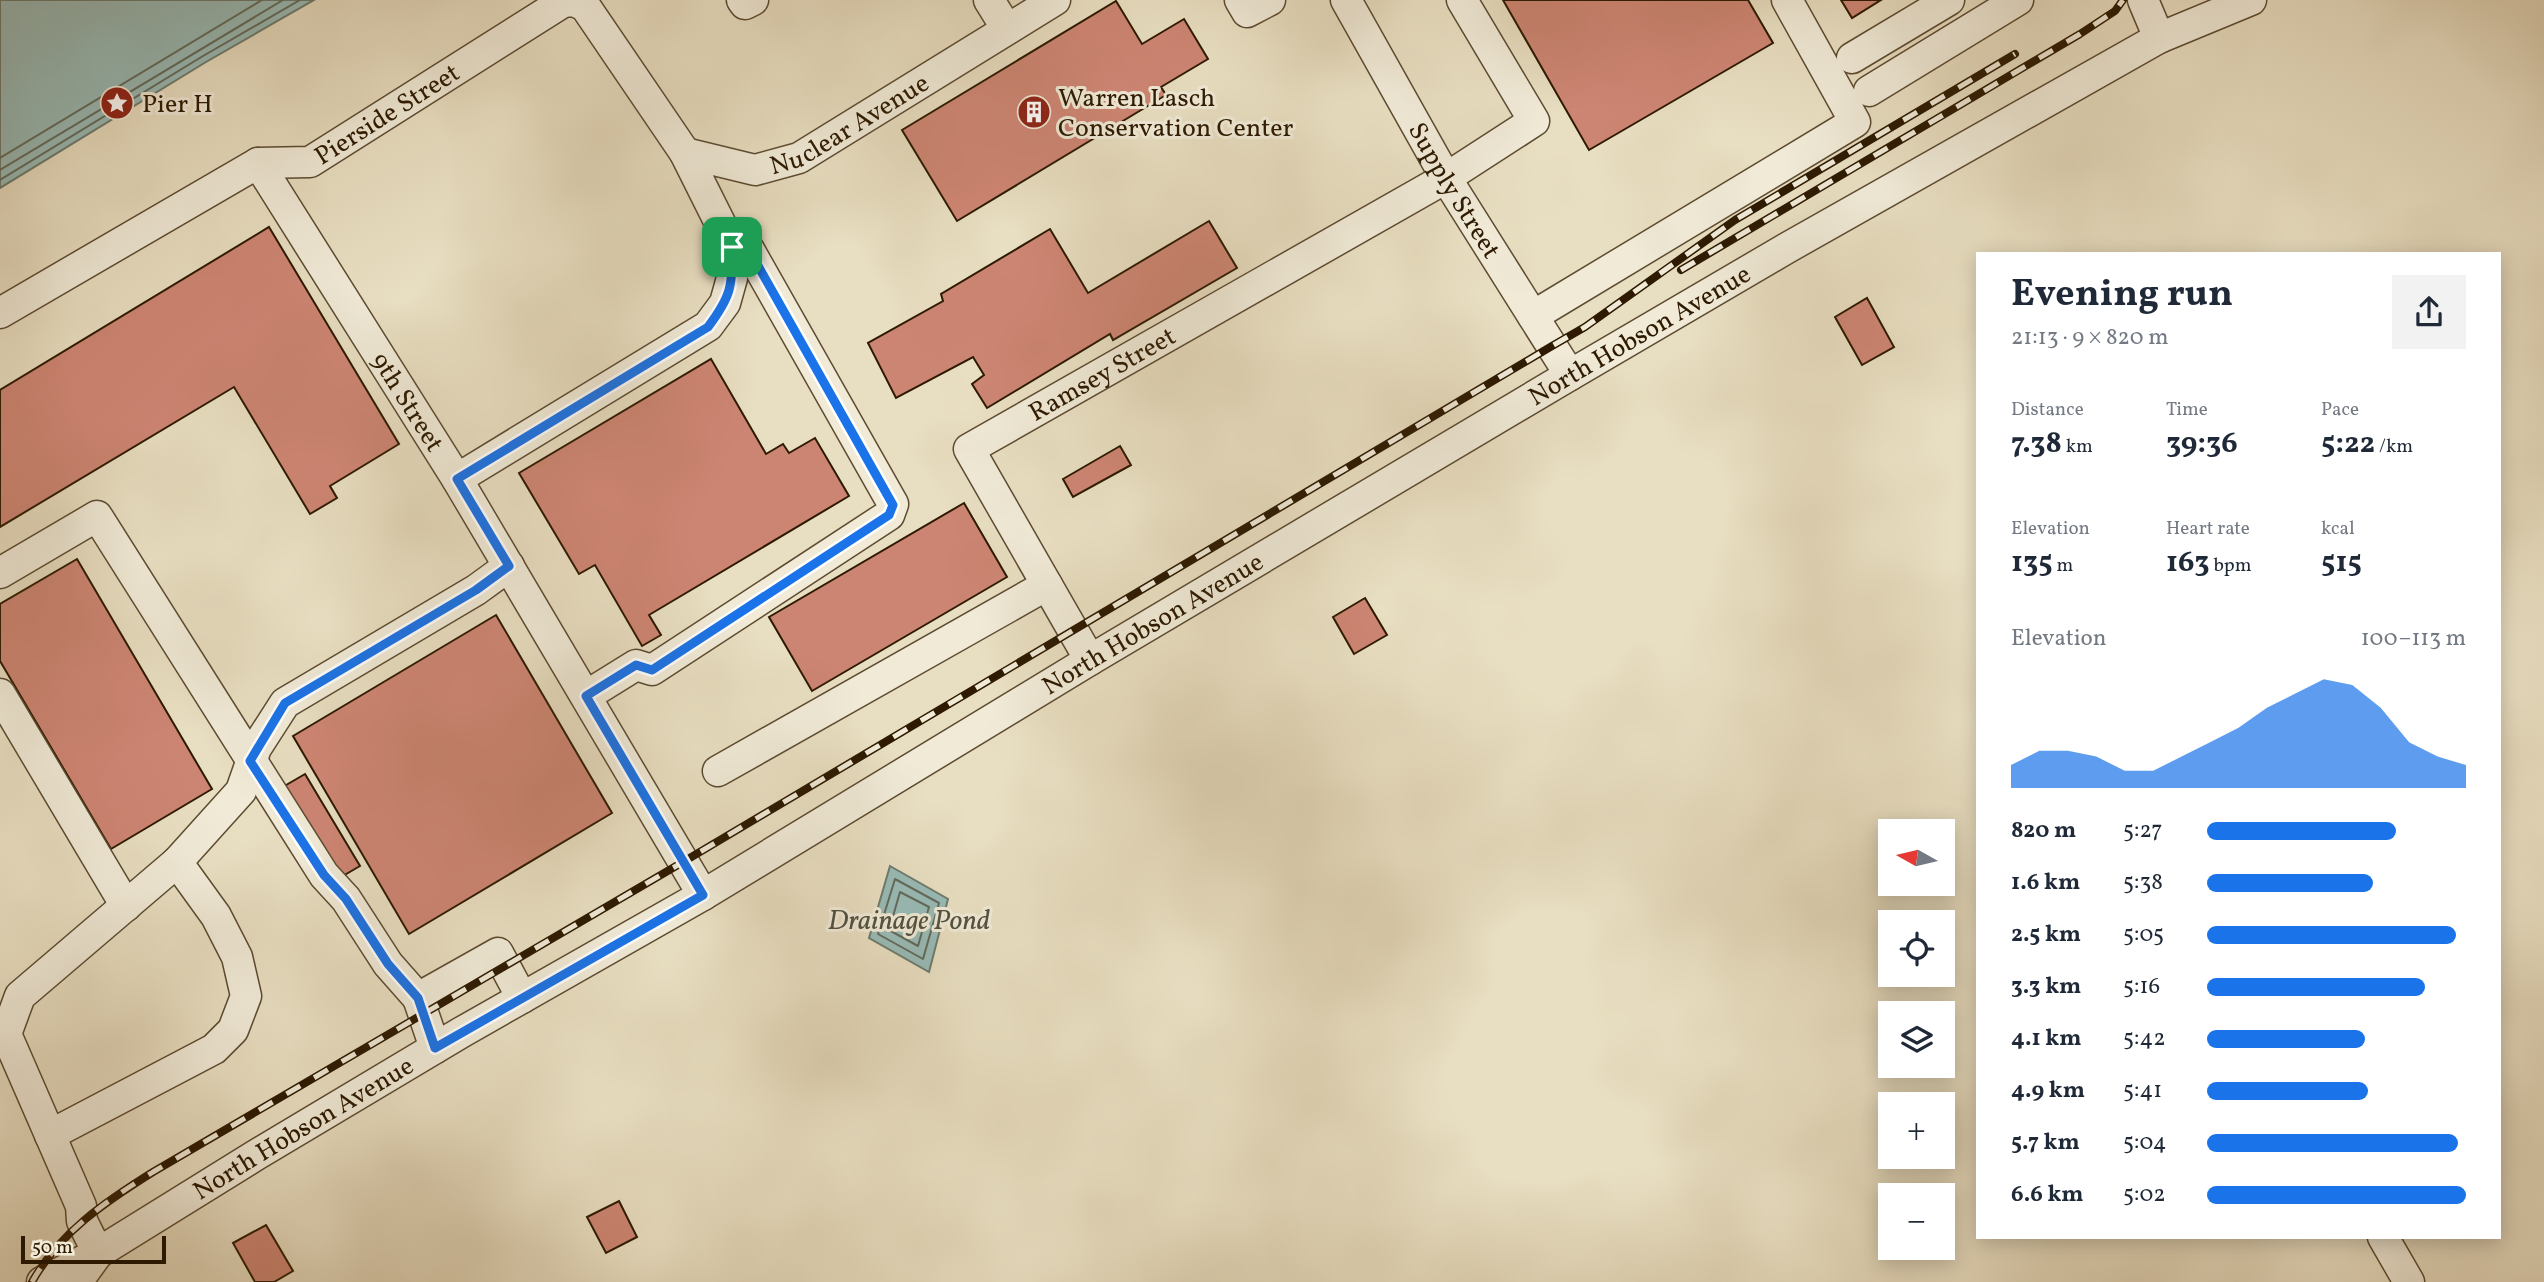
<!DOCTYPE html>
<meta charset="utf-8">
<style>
body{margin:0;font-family:Vollkorn,serif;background:#f2f2f3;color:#1f2937;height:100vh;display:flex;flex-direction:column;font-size:26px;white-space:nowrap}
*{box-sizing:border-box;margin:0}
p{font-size:23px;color:#747a83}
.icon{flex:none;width:38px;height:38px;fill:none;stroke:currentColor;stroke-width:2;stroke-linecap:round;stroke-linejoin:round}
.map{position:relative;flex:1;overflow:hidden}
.side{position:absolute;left:1976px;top:252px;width:525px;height:987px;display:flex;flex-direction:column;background:#fff;border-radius:0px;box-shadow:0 4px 18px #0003}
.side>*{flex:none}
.needle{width:46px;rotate:278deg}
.tools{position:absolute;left:1878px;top:819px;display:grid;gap:14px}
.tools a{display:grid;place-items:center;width:77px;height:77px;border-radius:0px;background:#fff;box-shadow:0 4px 18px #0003;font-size:35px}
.scale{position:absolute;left:21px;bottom:18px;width:145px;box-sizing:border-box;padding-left:7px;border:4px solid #2d1a01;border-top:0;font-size:19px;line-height:24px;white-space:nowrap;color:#2d1a01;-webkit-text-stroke:5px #f0ead7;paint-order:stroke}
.pin{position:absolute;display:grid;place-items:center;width:60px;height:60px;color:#fff;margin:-30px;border-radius:14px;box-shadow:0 4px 10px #0006}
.round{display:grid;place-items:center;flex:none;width:74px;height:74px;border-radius:0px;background:#f2f2f3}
.overview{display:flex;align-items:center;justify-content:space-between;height:119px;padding:0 35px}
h1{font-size:38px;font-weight:700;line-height:52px}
.metrics{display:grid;grid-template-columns:repeat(3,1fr);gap:10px;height:119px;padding:7px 35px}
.metrics div{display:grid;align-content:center}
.metrics b{font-size:30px;font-weight:700}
.metrics small{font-size:19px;font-weight:400}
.metrics p{font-size:19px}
.chart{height:196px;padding:14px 35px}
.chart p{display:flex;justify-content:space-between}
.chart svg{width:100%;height:126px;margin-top:7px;fill:#1a73e8;opacity:.7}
ul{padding:0 35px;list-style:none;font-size:23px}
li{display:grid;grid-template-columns:112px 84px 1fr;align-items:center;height:52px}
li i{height:18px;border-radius:9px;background:#1a73e8}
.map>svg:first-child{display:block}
</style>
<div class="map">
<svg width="2544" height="1282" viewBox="0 0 2544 1282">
<rect width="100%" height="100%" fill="#e8dec1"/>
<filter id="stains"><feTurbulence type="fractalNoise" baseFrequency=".00286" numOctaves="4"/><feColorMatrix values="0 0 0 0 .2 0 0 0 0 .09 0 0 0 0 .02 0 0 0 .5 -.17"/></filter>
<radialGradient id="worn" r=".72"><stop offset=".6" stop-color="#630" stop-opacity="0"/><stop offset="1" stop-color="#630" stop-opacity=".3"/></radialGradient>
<!-- water -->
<g fill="#98bbb7" stroke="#6d7b6e" stroke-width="2">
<polygon points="0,0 314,0 206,62 0,188"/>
<polygon points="890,866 948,899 929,972 869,938"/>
</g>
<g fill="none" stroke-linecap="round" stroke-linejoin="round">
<!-- shore -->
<g stroke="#626a5c" stroke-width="2">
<polyline points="0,158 262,0"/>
<polyline points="0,170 283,0"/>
<polyline points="0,180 203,56 300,0"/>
<polygon points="895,879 939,903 923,959 878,934"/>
<polygon points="900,892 929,907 918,946 889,930"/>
</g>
</g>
<!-- building -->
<g fill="#cd8573" stroke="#2d1a01" stroke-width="2">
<polygon points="1503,0 1748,0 1773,43 1589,150"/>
<polygon points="1841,0 1881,0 1852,18"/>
<polygon points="1116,1 1142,44 1184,19 1208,59 1161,87 1166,95 957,221 902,130"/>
<polygon points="1209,221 1237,268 1113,340 1110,334 987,408 972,384 984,375 973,357 896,398 868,343 943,301 941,294 1050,229 1088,293"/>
<polygon points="269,227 399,444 330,486 337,498 310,514 234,387 0,527 0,390"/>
<polygon points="1867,298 1894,347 1862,365 1835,317"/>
<polygon points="711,359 766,454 783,444 789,453 815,438 849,496 649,615 661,635 642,646 595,565 579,574 519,473"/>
<polygon points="1120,446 1131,465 1073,497 1063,479"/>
<polygon points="964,503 1007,577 812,691 769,617"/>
<polygon points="77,559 212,789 111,849 0,661 0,604"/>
<polygon points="1365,598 1387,635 1354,654 1333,617"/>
<polygon points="496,615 612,813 409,934 293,736"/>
<polygon points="305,774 360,866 336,880 281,788"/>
<polygon points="619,1201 637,1237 606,1253 587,1217"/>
<polygon points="266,1225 293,1271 274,1282 255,1282 233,1243"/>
</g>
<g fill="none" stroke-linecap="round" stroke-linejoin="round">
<defs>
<g id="minor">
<polyline points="742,0 745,4 753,0"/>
<polyline points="989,0 1007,29"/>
<polyline points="1240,0 1247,12 1270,0"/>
<path id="s1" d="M1346,0L1446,178L1570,375"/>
<polyline points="2143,0 2159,38"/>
<polyline points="1852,58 1949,0"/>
<polyline points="1869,91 2018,0"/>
<path id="s2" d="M258,163L457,479L703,895"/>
<path id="s3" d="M0,313L258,163L310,162L563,2L574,1L585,6L685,153"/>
<polyline points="1533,316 1855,122 1787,0"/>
<path id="s4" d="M457,479L708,326L725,303L732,278V247L685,153L755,170L799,158L1055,0"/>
<polyline points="0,573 97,516 324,875 346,899 388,964 418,998"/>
<path id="s5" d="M1090,660L969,449L1446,178L1534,121L1462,0"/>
<polyline points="0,694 126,906"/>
<polyline points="586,696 636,665 652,670 889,515 893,504 748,248 732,247"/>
<polyline points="718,771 1047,585"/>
<polyline points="435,1048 418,998 498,953 522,998"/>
<polyline points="50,1135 214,1049 233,1030 246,996 237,957 216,916 177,862"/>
<polyline points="2383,1237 2409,1282"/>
<polyline points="42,1282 98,1253 82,1221 81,1206 6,1034 20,996 177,862 241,791 256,748 285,703 476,590 509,566"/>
<path id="s6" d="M77,1282L98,1253L256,1155L462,1032L703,895L1090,660L1570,375L1787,248L2159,38L2251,0"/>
</g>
</defs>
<!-- minor casing -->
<use href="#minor" stroke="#5c4b31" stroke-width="33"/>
<!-- minor -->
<use href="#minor" stroke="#f0ead7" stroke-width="30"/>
<defs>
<g id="rail">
<polyline points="1681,270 2080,34 2115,11 2123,0"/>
<path d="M32,1282C60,1232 105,1202 153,1172L683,862L1552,346L1585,327L1735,220L2015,54"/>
</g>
</defs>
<!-- rail casing -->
<use href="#rail" stroke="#2d1a01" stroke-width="8"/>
<!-- rail -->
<use href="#rail" stroke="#f0ead7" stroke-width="5" stroke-dasharray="16" stroke-linecap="butt"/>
</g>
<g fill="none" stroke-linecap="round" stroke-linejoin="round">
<defs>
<path id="route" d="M732,247L748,248L893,505L889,515L652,670L636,665L586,696L703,895L435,1048L418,998L388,964L346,899L324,875L250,761L285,703L476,590L509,566L457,479L708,327C732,295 732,287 732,247Z"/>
</defs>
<!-- route casing -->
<use href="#route" stroke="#fff" stroke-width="14"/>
<!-- route -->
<use href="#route" stroke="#1a73e8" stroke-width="9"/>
</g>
<!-- icons -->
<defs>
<symbol id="sight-disc" viewBox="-11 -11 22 22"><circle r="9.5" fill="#8f2418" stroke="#f0ead7"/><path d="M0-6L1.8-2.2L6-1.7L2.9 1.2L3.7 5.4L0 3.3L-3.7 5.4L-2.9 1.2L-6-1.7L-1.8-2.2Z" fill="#fff"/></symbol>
<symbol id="building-disc" viewBox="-11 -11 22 22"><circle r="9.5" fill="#8f2418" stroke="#f0ead7"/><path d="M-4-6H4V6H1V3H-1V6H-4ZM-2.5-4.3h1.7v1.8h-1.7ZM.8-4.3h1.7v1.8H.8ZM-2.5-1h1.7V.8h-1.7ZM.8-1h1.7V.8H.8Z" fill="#fff"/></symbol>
</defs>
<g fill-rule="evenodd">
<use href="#sight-disc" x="98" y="84" width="38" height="38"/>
<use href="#building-disc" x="1015" y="93" width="38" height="38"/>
</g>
<g text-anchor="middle" stroke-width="6" stroke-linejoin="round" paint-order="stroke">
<!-- poi labels -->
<g font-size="26" fill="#2d1a01" stroke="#f0ead7" text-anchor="start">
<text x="1058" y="106">Warren Lasch<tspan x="1058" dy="30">Conservation Center</tspan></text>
<text x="142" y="112">Pier H</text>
</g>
<!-- street labels -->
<g font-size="26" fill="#2d1a01" stroke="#f0ead7">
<text dy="9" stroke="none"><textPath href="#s3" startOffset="441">Pierside Street</textPath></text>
<text dy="9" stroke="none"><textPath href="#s4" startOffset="662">Nuclear Avenue</textPath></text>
<text dy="9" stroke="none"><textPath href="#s1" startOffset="219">Supply Street</textPath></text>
<text dy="9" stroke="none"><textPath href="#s6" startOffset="1830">North Hobson Avenue</textPath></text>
<text dy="9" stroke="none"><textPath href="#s5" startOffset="396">Ramsey Street</textPath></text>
<text dy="9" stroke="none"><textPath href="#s2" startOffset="282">9th Street</textPath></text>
<text dy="9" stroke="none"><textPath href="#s6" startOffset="1264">North Hobson Avenue</textPath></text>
<text dy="9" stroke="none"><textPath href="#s6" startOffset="276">North Hobson Avenue</textPath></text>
</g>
<!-- water labels -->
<g font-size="28" font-style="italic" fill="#525241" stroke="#f0ead7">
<text x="909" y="929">Drainage Pond</text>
</g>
</g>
<rect width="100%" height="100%" filter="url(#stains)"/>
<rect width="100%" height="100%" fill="url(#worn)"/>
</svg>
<div class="tools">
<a><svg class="needle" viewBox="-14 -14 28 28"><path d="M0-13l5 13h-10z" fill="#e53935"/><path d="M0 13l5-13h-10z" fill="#747a83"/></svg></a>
<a><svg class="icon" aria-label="locate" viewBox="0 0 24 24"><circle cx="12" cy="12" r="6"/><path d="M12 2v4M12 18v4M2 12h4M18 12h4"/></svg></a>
<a><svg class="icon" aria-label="layers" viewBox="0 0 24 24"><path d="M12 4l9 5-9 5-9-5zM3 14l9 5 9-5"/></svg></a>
<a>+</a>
<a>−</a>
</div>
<div class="scale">50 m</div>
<div class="pin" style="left:732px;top:247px;background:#1e9e55"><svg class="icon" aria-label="arrive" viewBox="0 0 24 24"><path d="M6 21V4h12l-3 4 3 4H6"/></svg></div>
<section class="side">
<div class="overview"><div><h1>Evening run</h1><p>21:13 · 9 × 820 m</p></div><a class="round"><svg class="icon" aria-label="share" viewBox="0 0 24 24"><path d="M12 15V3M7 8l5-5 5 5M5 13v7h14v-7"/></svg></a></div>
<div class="metrics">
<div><p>Distance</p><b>7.38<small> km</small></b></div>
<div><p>Time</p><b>39:36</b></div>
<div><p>Pace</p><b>5:22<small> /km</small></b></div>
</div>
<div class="metrics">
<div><p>Elevation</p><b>135<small> m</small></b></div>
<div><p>Heart rate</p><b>163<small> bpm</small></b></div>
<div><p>kcal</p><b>515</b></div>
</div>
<div class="chart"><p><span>Elevation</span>100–113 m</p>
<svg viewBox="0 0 160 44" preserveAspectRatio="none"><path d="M0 44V36L10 31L20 31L30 33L40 38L50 38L60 33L70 28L80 23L90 16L100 11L110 6L120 8L130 16L140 28L150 33L160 36V44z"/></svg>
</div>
<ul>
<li><b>820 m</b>5:27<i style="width:73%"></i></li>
<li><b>1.6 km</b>5:38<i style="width:64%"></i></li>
<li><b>2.5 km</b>5:05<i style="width:96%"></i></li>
<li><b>3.3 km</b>5:16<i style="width:84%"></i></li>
<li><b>4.1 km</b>5:42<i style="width:61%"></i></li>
<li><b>4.9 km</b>5:41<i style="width:62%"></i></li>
<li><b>5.7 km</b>5:04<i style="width:97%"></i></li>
<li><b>6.6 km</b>5:02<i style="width:100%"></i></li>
</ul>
</section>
</div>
